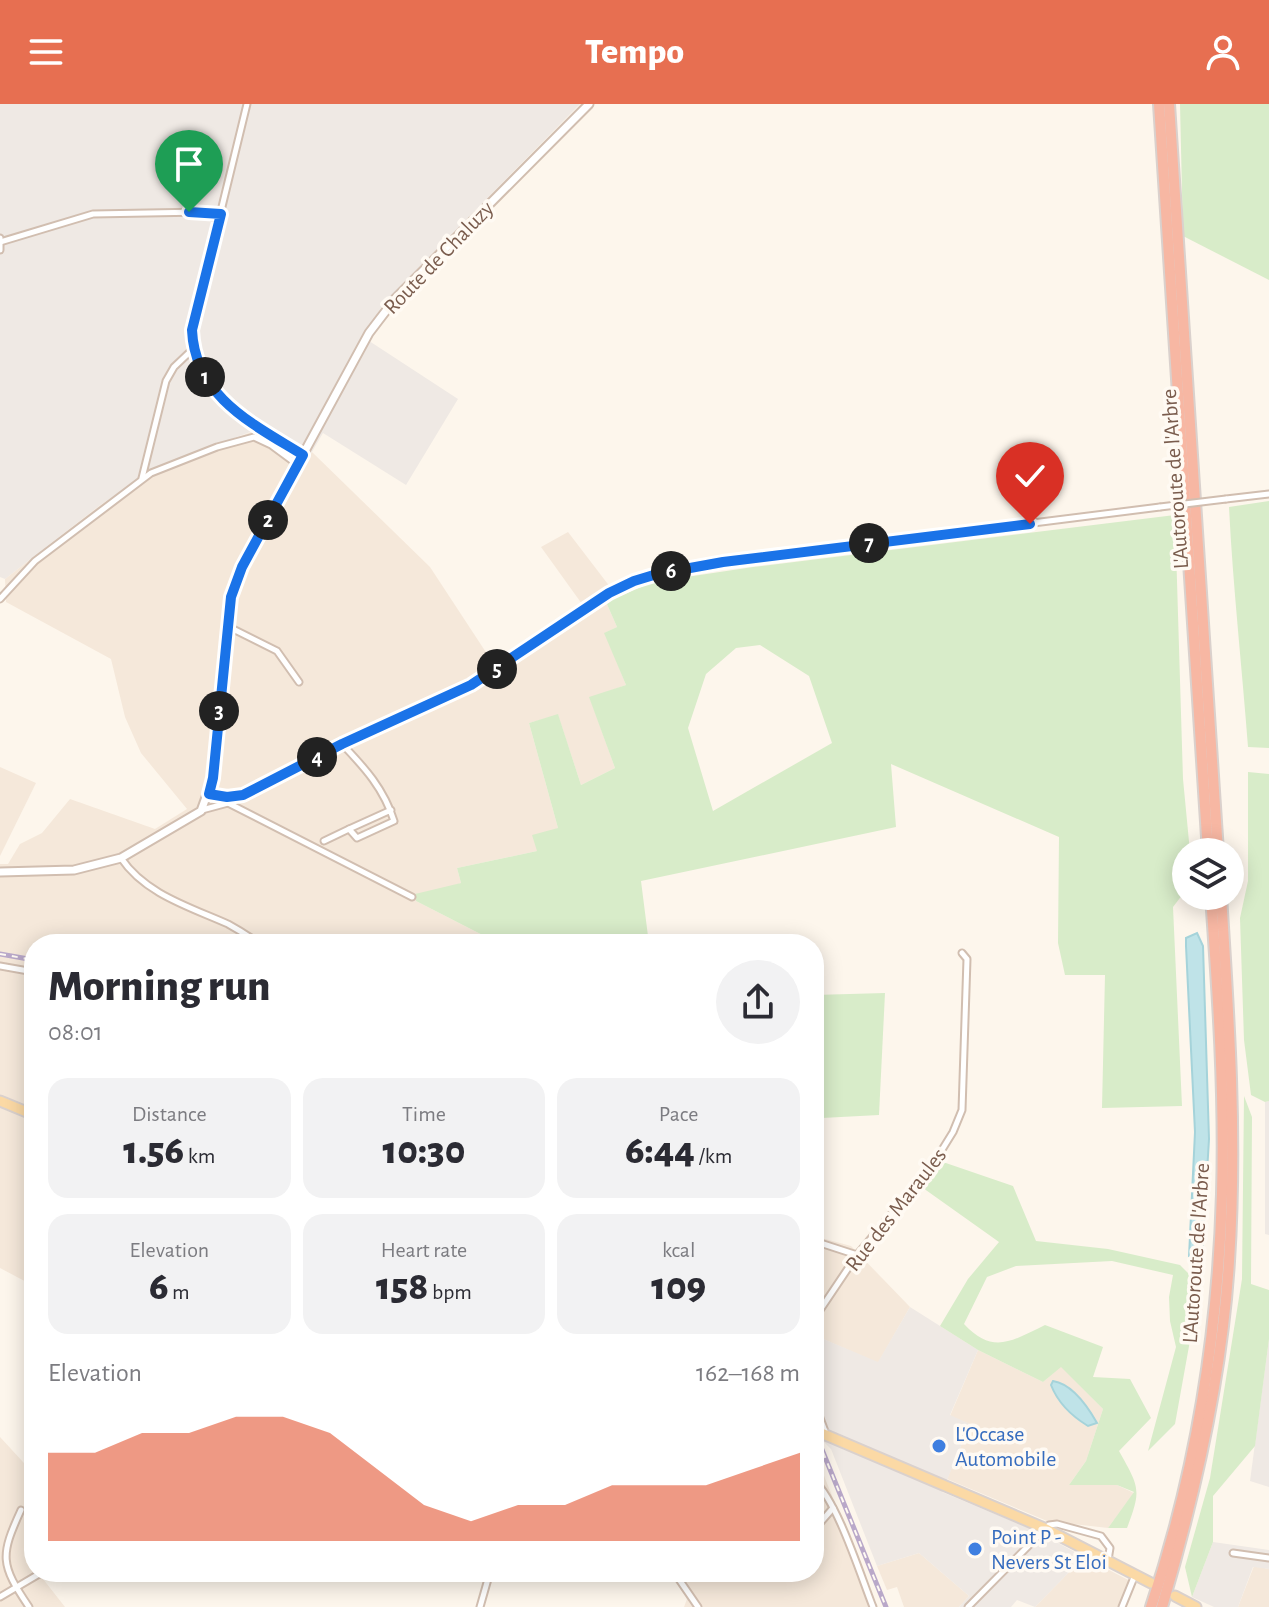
<!DOCTYPE html>
<meta charset="utf-8">
<style>
body{margin:0;font-family:"Alegreya Sans",sans-serif;background:#f2f2f3;color:#2b2b33;height:100vh;display:flex;flex-direction:column;font-size:30px;white-space:nowrap}
*{box-sizing:border-box;margin:0}
p{font-size:26px;color:#7c7c81}
.icon{flex:none;width:44px;height:44px;fill:none;stroke:currentColor;stroke-width:2;stroke-linecap:round;stroke-linejoin:round}
.map{position:relative;flex:1;overflow:hidden}
.side{position:absolute;left:24px;top:830px;width:800px;height:648px;display:flex;flex-direction:column;background:#fff;border-radius:32px;box-shadow:0 4px 20px #0003}
.side>*{flex:none}
.fabs{position:absolute;left:1172px;top:734px;display:grid;gap:16px}
.fabs a{display:grid;place-items:center;width:72px;height:72px;border-radius:50%;background:#fff;box-shadow:0 4px 20px #0003;font-size:40px}
.pin{position:absolute;display:grid;place-items:center;width:68px;height:68px;color:#fff;margin:-82px -34px;border-radius:50% 50% 50% 0;rotate:-45deg;box-shadow:0 0 8px #0007}
.pin .icon{rotate:45deg}
.km{position:absolute;width:40px;height:40px;margin:-20px;border-radius:50%;background:#222;color:#fff;font-size:22px;line-height:40px;text-align:center}
.round{display:grid;place-items:center;flex:none;width:84px;height:84px;border-radius:42px;background:#f2f2f3}
.head{display:flex;align-items:center;justify-content:space-between;height:136px;padding:0 24px}
h1{font-size:44px;font-weight:800;line-height:60px}
.stats{display:grid;grid-template-columns:repeat(3,1fr);gap:12px;height:136px;padding:8px 24px}
.stats div{display:grid;align-content:center;border-radius:20px;background:#f2f2f3;text-align:center}
.stats b{font-size:40px;font-weight:800}
.stats small{font-size:22px;font-weight:400}
.stats p{font-size:22px}
.chart{height:224px;padding:16px 24px}
.chart p{display:flex;justify-content:space-between}
.chart svg{width:100%;height:144px;margin-top:8px;fill:#e76f51;opacity:.7}
header{display:flex;justify-content:space-between;align-items:center;height:104px;padding:0 24px;background:#e76f51;color:#fff;font-size:36px;font-weight:800}
.map>svg:first-child{display:block}
</style>
<header><svg class="icon" aria-label="menu" viewBox="0 0 24 24"><path d="M4 6h16M4 12h16M4 18h16"/></svg>Tempo<svg class="icon" aria-label="person" viewBox="0 0 24 24"><circle cx="12" cy="8" r="4"/><path d="M4 21q1-7 8-7t8 7"/></svg></header>
<div class="map">
<svg width="1269" height="1503" viewBox="0 0 1269 1503">
<rect width="100%" height="100%" fill="#fdf6ec"/>
<!-- residential -->
<g fill="#f5e8da">
<polygon points="254,327 304,360 312,348 430,463 493,559 582,500 541,443 568,428 617,492 606,498 617,523 605,529 626,581 590,594 615,664 581,681 558,611 529,619 558,724 537,747 457,764 461,779 416,797 500,840 34,840 34,1182 0,1164 0,760 8,760 20,740 42,729 70,695 155,725 187,705 141,649 125,613 111,555 6,498 5,475 99,402 157,363"/>
<polygon points="0,663 36,679 0,752"/>
<polygon points="814,1132 851,1142 910,1203 878,1259 814,1231"/>
<polygon points="978,1246 1043,1278 1061,1262 1103,1305 1086,1357 1069,1381 1117,1381 1134,1389 1108,1424 1047,1417 947,1375 970,1320 950,1312"/>
<polygon points="0,1333 34,1370 34,1468 46,1468 43,1475 65,1503 0,1503"/>
<polygon points="814,1347 877,1503 684,1503 687,1495 669,1468 814,1468"/>
<polygon points="919,1449 969,1492 959,1503 904,1503 897,1483 887,1486 877,1462"/>
<polygon points="1084,1453 1134,1479 1125,1503 1035,1503"/>
<polygon points="1254,1462 1269,1465 1269,1503 1238,1503"/>
</g>
<!-- industrial -->
<g fill="#efe9e4">
<polygon points="0,0 580,0 384,199 363,233 458,295 406,381 323,329 305,360 253,327 157,363 99,402 5,475 0,473"/>
<polygon points="1269,997 1269,1131 1265,1130 1265,998"/>
<polygon points="910,1203 978,1246 950,1311 970,1320 942,1388 1036,1427 1084,1453 1035,1503 1017,1496 1011,1503 959,1503 969,1492 919,1449 877,1462 831,1345 822,1336 814,1306 814,1231 878,1258"/>
<polygon points="1269,1235 1269,1383 1250,1377"/>
<polygon points="1213,1438 1269,1446 1269,1465 1253,1463 1238,1503 1214,1503 1192,1493"/>
</g>
<!-- green -->
<g fill="#d8ecc9" fill-rule="evenodd">
<polygon points="1180,0 1269,0 1269,176 1183,132"/>
<path d="M1269,397V644L1248,643C1242,563 1233,484 1229,403Z"/>
<path d="M1175,411L1183,675L1190,748H1186V786L1173,803L1182,1002L1102,1004L1105,871H1065L1058,839L1059,733L891,660L896,723L641,777L649,840H500L416,797L415,790L461,779L457,764L537,747L532,731L558,724L529,619L558,610L581,681L615,664L589,593L626,581L604,529L617,523L606,498L653,478L753,463ZM760,541L809,572L832,639L713,707L688,624L706,570L736,544Z"/>
<polygon points="1248,668 1269,670 1269,997 1265,998 1251,991 1244,936 1240,814 1248,777"/>
<polygon points="885,889 879,1011 822,1014 814,1005 814,891"/>
<polygon points="1244,992 1252,1013 1251,1180 1269,1186 1269,1235 1255,1342 1213,1392 1213,1438 1192,1493 1185,1463 1210,1374 1242,1175"/>
<path d="M940,1057L1013,1082L1036,1137L1108,1145L1180,1161L1200,1181L1175,1320L1148,1347L1176,1243L1170,1217L1169,1193L1173,1171L1112,1157L1016,1162L987,1173L964,1220C993,1251 1012,1237 1045,1221L1103,1243L1093,1273L1130,1275L1151,1314L1119,1347C1139,1383 1142,1385 1127,1424H1108L1134,1388L1117,1381H1069L1086,1357L1103,1305L1061,1263L1043,1278L978,1246L940,1222L968,1175L999,1138L923,1084Z"/>
</g>
<!-- water -->
<g fill="#bfe3e8" stroke="#a5d3da" stroke-width="2">
<polygon points="1197,829 1203,842 1209,1035 1202,1152 1199,1157 1193,1158 1189,1153 1195,1028 1186,842 1186,834"/>
<path d="M1053,1277C1072,1280 1088,1303 1097,1319L1088,1322C1070,1311 1058,1299 1051,1281Z"/>
</g>
<g fill="none" stroke-linecap="round" stroke-linejoin="round">
<defs>
<g id="minor">
<path d="M247,0L192,226C195,293 253,320 303,351"/>
<polyline points="0,134 0,146"/>
<polyline points="0,138 93,110 202,108 221,110"/>
<polyline points="142,374 166,277 174,263 193,245"/>
<polyline points="1226,395 1269,390"/>
<polyline points="0,495 35,457 151,369 217,343 254,333 271,341 298,361"/>
<polyline points="227,522 277,547 299,578"/>
<path d="M342,640C365,664 384,685 394,717L357,734L349,725L391,706"/>
<polyline points="243,691 342,640 471,581 609,489 657,470 723,458 1160,403"/>
<polyline points="228,699 412,793"/>
<polyline points="202,706 228,699 243,691 227,693 209,690"/>
<polyline points="324,737 349,725"/>
<path d="M121,754C145,790 190,803 228,820C239,826 250,833 260,840"/>
<polyline points="0,862 34,868"/>
<polyline points="814,1137 857,1151"/>
<polyline points="814,1215 857,1151 932,1062 953,1028 962,1006 967,855 962,849"/>
<polyline points="814,1298 826,1330"/>
<path d="M814,1376C838,1399 860,1470 873,1503"/>
<path d="M21,1406C0,1452 0,1460 29,1503"/>
<polyline points="814,1426 833,1404"/>
<polyline points="1233,1449 1269,1454"/>
<polyline points="674,1468 698,1503"/>
<polyline points="0,1493 39,1470"/>
<polyline points="480,1503 490,1468"/>
<polyline points="968,1503 1049,1421 1057,1420 1101,1432 1110,1444 1108,1456"/>
<polyline points="1122,1503 1135,1471"/>
</g>
<polyline id="tertiary" points="0,768 74,766 121,754 201,707 213,674 228,508 242,463 369,229 395,195 589,0"/>
<g id="primary">
<polyline points="0,997 34,1011"/>
<polyline points="814,1326 1044,1424 1151,1479"/>
<polyline points="1175,1492 1196,1503"/>
</g>
<g id="motorway">
<polyline points="1159,0 1208,748"/>
<polyline points="1169,0 1218,748"/>
<path d="M1151,1503C1195,1371 1218,1229 1222,1090C1225,991 1218,891 1211,792"/>
<path d="M1162,1503C1195,1391 1222,1274 1229,1157C1237,1035 1229,914 1221,792"/>
</g>
</defs>
<!-- minor casing -->
<use href="#minor" stroke="#d1beb0" stroke-width="9"/>
<!-- tertiary casing -->
<use href="#tertiary" stroke="#d1beb0" stroke-width="11"/>
<!-- primary casing -->
<use href="#primary" stroke="#dad1cd" stroke-width="13"/>
<!-- motorway casing -->
<use href="#motorway" stroke="#dad1cd" stroke-width="14"/>
<!-- minor -->
<use href="#minor" stroke="#fff" stroke-width="5"/>
<!-- tertiary -->
<use href="#tertiary" stroke="#fff" stroke-width="7"/>
<!-- primary -->
<use href="#primary" stroke="#fbd9a5" stroke-width="9"/>
<!-- motorway -->
<use href="#motorway" stroke="#f7b7a3" stroke-width="10"/>
<defs>
<g id="rail">
<polyline points="0,850 34,856"/>
<polyline points="814,1326 886,1503"/>
</g>
</defs>
<!-- rail casing -->
<use href="#rail" stroke="#b9a8c9" stroke-width="5"/>
<!-- rail -->
<use href="#rail" stroke="#fffaf3" stroke-width="2" stroke-dasharray="6" stroke-linecap="butt"/>
<defs>
<polyline id="minor-bridge" points="1160,403 1226,395"/>
</defs>
<!-- minor-bridge casing -->
<use href="#minor-bridge" stroke="#d1beb0" stroke-width="9" stroke-linecap="butt"/>
<!-- minor-bridge -->
<use href="#minor-bridge" stroke="#fff" stroke-width="5"/>
</g>
<g fill="none" stroke-linecap="round" stroke-linejoin="round">
<defs>
<path id="route" d="M189,108L221,110L192,226C195,293 253,320 303,351L242,463L231,493L213,674L209,690L227,693L243,691L342,640L471,581L609,489L634,477L657,470L723,458L1030,420"/>
</defs>
<!-- route casing -->
<use href="#route" stroke="#fff" stroke-width="16"/>
<!-- route -->
<use href="#route" stroke="#1a73e8" stroke-width="10"/>
</g>
<!-- markers -->
<g fill="#3f7fe0" stroke="#fffaf3" stroke-width="3">
<circle cx="939" cy="1342" r="8"/>
<circle cx="975" cy="1445" r="8"/>
</g>
<g text-anchor="middle" stroke-width="7" stroke-linejoin="round" paint-order="stroke">
<!-- street labels -->
<g font-size="22" fill="#7a5c4d" stroke="#fffaf3">
<text transform="translate(438 153) rotate(-46)" y="8">Route de Chaluzy</text>
<text transform="translate(1174 375) rotate(-94)" y="8">L'Autoroute de l'Arbre</text>
<text transform="translate(895 1105) rotate(-52)" y="8">Rue des Maraules</text>
<text transform="translate(1195 1149) rotate(-86)" y="8">L'Autoroute de l'Arbre</text>
</g>
<!-- shop labels -->
<g font-size="22" fill="#366cbe" stroke="#fffaf3" text-anchor="start">
<text x="955" y="1337">L'Occase<tspan x="955" dy="25">Automobile</tspan></text>
<text x="991" y="1440">Point P -<tspan x="991" dy="25">Nevers St Eloi</tspan></text>
</g>
</g>
</svg>
<div class="fabs">
<a><svg class="icon" aria-label="layers" viewBox="0 0 24 24"><path d="M12 4l9 5-9 5-9-5zM3 14l9 5 9-5"/></svg></a>
</div>
<div class="pin" style="left:189px;top:108px;background:#1e9e55"><svg class="icon" aria-label="arrive" viewBox="0 0 24 24"><path d="M6 21V4h12l-3 4 3 4H6"/></svg></div>
<div class="pin" style="left:1030px;top:420px;background:#d93025"><svg class="icon" aria-label="check" viewBox="0 0 24 24"><path d="M5 12l5 5 9-10"/></svg></div>
<b class="km" style="left:205px;top:273px">1</b>
<b class="km" style="left:268px;top:416px">2</b>
<b class="km" style="left:219px;top:607px">3</b>
<b class="km" style="left:317px;top:653px">4</b>
<b class="km" style="left:497px;top:565px">5</b>
<b class="km" style="left:671px;top:467px">6</b>
<b class="km" style="left:869px;top:439px">7</b>
<section class="side">
<div class="head"><div><h1>Morning run</h1><p>08:01</p></div><a class="round"><svg class="icon" aria-label="share" viewBox="0 0 24 24"><path d="M12 15V3M7 8l5-5 5 5M5 13v7h14v-7"/></svg></a></div>
<div class="stats">
<div><p>Distance</p><b>1.56<small> km</small></b></div>
<div><p>Time</p><b>10:30</b></div>
<div><p>Pace</p><b>6:44<small> /km</small></b></div>
</div>
<div class="stats">
<div><p>Elevation</p><b>6<small> m</small></b></div>
<div><p>Heart rate</p><b>158<small> bpm</small></b></div>
<div><p>kcal</p><b>109</b></div>
</div>
<div class="chart"><p><span>Elevation</span>162–168 m</p>
<svg viewBox="0 0 160 44" preserveAspectRatio="none"><path d="M0 44V17L10 17L20 11L30 11L40 6L50 6L60 11L70 22L80 33L90 38L100 33L110 33L120 27L130 27L140 27L150 22L160 17V44z"/></svg>
</div>
</section>
</div>
